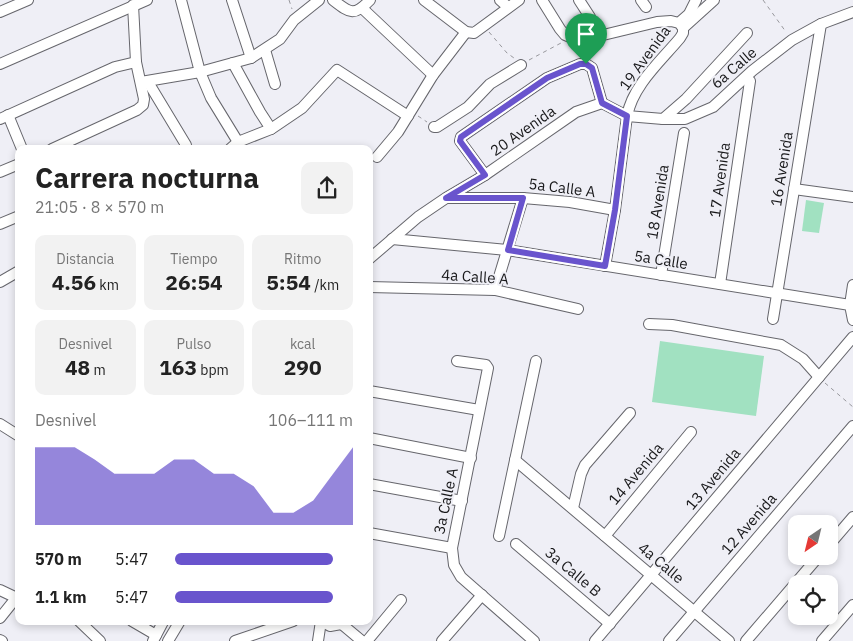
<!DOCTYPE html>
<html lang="es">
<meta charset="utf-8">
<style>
body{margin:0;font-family:"IBM Plex Sans",sans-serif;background:#f2f2f2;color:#222;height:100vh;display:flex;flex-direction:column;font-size:19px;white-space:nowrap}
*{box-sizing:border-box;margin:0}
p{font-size:16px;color:#767676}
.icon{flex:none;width:28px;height:28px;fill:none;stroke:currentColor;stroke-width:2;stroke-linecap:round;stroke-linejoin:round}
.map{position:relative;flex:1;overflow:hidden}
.sheet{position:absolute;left:15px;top:145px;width:358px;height:480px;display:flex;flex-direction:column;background:#fff;border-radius:10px;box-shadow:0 2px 8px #0003}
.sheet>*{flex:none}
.needle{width:32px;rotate:215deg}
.buttons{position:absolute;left:788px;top:515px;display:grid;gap:10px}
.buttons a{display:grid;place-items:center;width:50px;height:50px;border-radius:10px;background:#fff;box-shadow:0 2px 8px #0003;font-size:25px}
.pin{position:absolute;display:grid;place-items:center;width:42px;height:42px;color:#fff;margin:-51px -21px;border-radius:50% 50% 50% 0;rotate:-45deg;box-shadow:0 0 5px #0007}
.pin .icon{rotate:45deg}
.round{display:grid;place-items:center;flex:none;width:52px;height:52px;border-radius:10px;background:#f2f2f2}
.overview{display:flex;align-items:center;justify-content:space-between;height:85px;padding:0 20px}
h1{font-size:28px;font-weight:700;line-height:38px}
.stats{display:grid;grid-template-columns:repeat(3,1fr);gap:8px;height:85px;padding:5px 20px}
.stats div{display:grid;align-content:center;border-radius:10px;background:#f2f2f2;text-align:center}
.stats b{font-size:21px;font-weight:700}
.stats small{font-size:14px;font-weight:400}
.stats p{font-size:14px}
.chart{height:140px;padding:10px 20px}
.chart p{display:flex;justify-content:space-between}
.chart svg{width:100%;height:90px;margin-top:5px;fill:#6954cd;opacity:.7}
ul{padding:0 20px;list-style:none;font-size:16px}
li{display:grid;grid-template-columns:80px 60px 1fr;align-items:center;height:38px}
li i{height:12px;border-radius:6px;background:#6954cd}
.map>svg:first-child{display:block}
</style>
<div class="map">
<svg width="853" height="641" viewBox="0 0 853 641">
<rect width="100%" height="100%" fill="#efeff6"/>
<!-- pitch -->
<g fill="#a1e1c1">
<polygon points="806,200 824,203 819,233 802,231"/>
<polygon points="660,341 764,356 756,416 652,402"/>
</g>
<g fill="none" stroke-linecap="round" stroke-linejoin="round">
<defs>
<g id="minor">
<polyline points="181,0 200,72 211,98 238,142"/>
<polyline points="232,0 251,58"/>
<path d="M333,0C350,13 354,17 370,0"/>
<polyline points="424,0 466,32 474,33 519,0"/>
<polyline points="500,0 508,7"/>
<polyline points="542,0 560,29 565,35 572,38 599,36 657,22 671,21 679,23 683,28"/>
<polyline points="579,0 590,17"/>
<polyline points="641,0 646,7"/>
<polyline points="362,8 433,75"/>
<polyline points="0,12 28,0"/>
<polyline points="681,21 689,14 696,0"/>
<polyline points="265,50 275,84"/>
<polyline points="233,63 260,112 271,129"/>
<polyline points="0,64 147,0"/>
<polyline points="141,82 200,72 251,58 280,39 294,20 319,0"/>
<polyline points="148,82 186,145"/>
<polyline points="8,115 22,149"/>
<polyline points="0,119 115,67 136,62"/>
<polyline points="663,119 686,99 747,33"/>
<polyline points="434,127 437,127 468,107 490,84 521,65"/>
<polyline points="52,149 137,110 143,105 144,99 136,62 133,5"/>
<polyline points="230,149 238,142 271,129 302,108 337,70 408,116"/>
<polyline points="377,157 398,132 433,75 466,32"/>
<polyline points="0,172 19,164"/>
<polyline points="485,175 460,141 461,137 547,78 580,64 586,64 592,68 602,103"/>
<polyline points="794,189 853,197"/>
<polyline points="447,198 523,198 570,202 615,210"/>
<polyline points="0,224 19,216"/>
<polyline points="392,239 507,250 850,305 853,320"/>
<polyline points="369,259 418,217 446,198 485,175 576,112 602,103 627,116 663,119 685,119 713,107 752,71 792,40 821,24 853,12"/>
<path d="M605,266L615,210L627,116C633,85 660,62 680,38L683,33V28L714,0"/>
<polyline points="661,275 684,133"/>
<polyline points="0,282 19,271"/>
<polyline points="720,284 750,81"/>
<polyline points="369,287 495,290 578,309"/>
<polyline points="495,290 523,198"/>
<polyline points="850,305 853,285"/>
<polyline points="773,319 821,24"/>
<polyline points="649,324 672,325 781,345 803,359 819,377"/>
<polyline points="457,361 486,365 488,368 452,548 454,565 461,577 534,641"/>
<polyline points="369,391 479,410"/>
<polyline points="0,424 19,436"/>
<polyline points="369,438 471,458"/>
<polyline points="515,460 729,641"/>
<polyline points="369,484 462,501"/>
<polyline points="573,508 581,474 585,465 630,413"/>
<polyline points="369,533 452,548"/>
<polyline points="499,536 536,361"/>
<polyline points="605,536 691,432"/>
<polyline points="516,544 610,624"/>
<polyline points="829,545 853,517"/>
<polyline points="0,590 19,599"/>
<polyline points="0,618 16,598"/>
<polyline points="79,621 100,641"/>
<polyline points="132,621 156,635"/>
<polyline points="321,621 330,626 341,624"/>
<polyline points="338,621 362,641"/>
<polyline points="0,640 2,641"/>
<polyline points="153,641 163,622"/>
<polyline points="168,641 180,621"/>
<polyline points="235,641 293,621"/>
<polyline points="318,641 321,621"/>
<polyline points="367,641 401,600"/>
<polyline points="442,641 482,595"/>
<polyline points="595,641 853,337"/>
<polyline points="669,641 853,426"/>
<polyline points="746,641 819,556"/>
<polyline points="822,641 853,605"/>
</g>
</defs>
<!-- minor casing -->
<use href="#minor" stroke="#66666c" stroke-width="12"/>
<!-- path -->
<g stroke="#98989d" stroke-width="1" stroke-dasharray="4 4" stroke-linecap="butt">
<polyline points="289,0 292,9"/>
<polyline points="763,0 786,32"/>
<polyline points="489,32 507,53 514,58"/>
<polyline points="529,60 561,43"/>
<polyline points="418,116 427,122"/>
<polyline points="825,383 853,407"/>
</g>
<!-- minor -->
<use href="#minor" stroke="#fff" stroke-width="10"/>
</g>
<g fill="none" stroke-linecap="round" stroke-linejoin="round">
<defs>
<polygon id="route" points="580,64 586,64 592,68 602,103 627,116 615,210 605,266 508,250 523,198 446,198 485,175 460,141 461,137 547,78"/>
</defs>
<!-- route casing -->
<use href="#route" stroke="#fff" stroke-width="10"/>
<!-- route -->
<use href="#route" stroke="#6954cd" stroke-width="6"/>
</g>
<g text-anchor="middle" stroke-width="4" stroke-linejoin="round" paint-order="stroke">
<!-- street labels -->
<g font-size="15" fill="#18181a" stroke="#efeff6">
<text transform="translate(645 58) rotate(-54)" y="5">19 Avenida</text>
<text transform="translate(734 68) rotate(-41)" y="5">6a Calle</text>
<text transform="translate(523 131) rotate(-35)" y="5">20 Avenida</text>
<text transform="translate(782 169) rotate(-81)" y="5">16 Avenida</text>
<text transform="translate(720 180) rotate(-82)" y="5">17 Avenida</text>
<text transform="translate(562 188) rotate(7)" y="5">5a Calle A</text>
<text transform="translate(658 202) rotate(-81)" y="5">18 Avenida</text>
<text transform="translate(661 260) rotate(9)" y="5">5a Calle</text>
<text transform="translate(475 277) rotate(4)" y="5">4a Calle A</text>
<text transform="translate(636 474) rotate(-50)" y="5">14 Avenida</text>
<text transform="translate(713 479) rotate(-50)" y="5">13 Avenida</text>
<text transform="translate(446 501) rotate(-78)" y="5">3a Calle A</text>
<text transform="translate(749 524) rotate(-49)" y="5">12 Avenida</text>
<text transform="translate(661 563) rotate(40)" y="5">4a Calle</text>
<text transform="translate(573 572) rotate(40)" y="5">3a Calle B</text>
</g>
</g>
</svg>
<div class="buttons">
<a><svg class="needle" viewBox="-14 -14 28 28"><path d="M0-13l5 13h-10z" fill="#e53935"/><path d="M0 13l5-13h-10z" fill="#767676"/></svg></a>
<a><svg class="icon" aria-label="locate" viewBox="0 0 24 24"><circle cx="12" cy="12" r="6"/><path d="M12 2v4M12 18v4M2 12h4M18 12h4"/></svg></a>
</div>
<div class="pin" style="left:586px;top:64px;background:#1e9e55"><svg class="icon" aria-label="arrive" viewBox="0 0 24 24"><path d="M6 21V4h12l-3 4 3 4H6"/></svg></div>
<section class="sheet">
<div class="overview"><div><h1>Carrera nocturna</h1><p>21:05 · 8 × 570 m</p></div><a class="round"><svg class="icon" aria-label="share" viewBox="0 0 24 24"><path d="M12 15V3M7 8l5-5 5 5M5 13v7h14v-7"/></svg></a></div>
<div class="stats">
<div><p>Distancia</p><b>4.56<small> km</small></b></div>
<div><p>Tiempo</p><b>26:54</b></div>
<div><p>Ritmo</p><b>5:54<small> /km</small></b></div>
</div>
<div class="stats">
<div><p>Desnivel</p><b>48<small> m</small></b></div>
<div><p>Pulso</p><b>163<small> bpm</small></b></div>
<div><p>kcal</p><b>290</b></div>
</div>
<div class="chart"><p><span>Desnivel</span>106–111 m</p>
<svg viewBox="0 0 160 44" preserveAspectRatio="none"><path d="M0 44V6L10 6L20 6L30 12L40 19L50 19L60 19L70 12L80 12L90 19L100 19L110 25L120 38L130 38L140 32L150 19L160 6V44z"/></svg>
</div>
<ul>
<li><b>570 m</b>5:47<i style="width:89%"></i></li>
<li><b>1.1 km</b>5:47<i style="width:89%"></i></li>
</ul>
</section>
</div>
